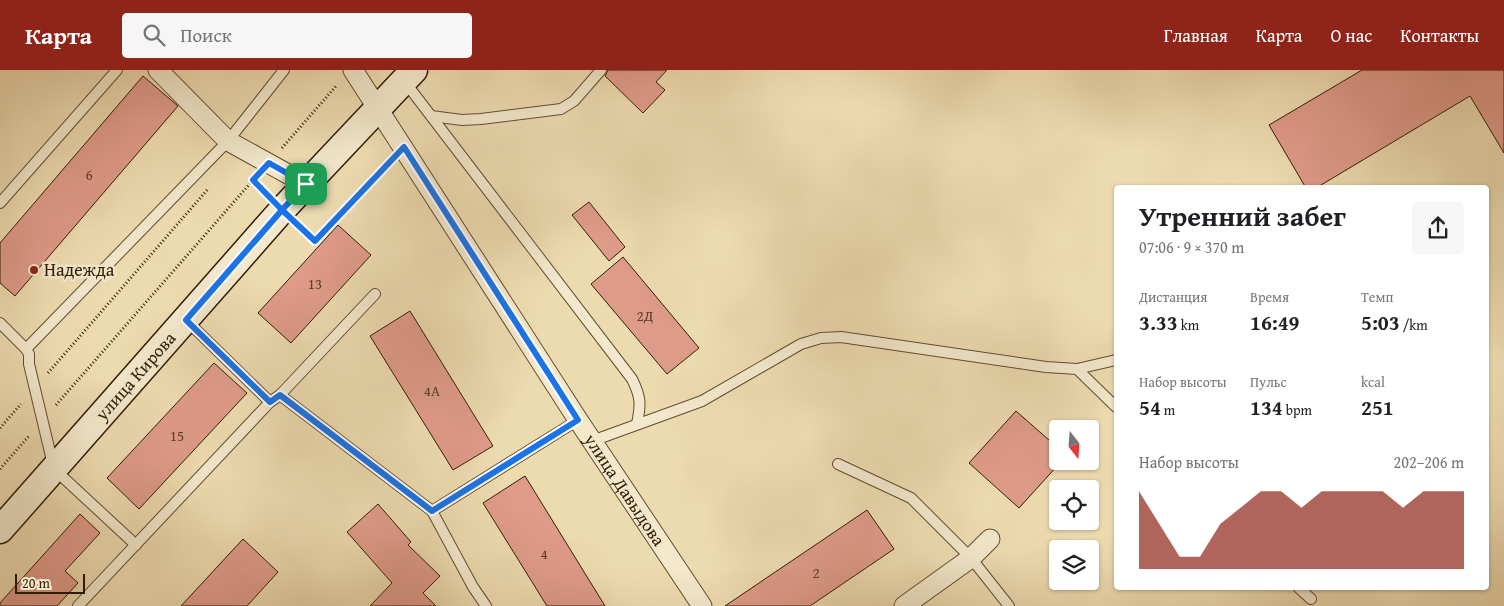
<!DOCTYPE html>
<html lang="ru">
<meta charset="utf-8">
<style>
body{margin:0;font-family:"Gentium Book Plus",serif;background:#f6f6f6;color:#202124;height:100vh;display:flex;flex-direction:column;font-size:19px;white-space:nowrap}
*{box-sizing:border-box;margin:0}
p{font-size:16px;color:#757577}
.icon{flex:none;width:28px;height:28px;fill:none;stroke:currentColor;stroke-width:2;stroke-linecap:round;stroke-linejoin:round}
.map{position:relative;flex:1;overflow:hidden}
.panel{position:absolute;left:1114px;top:115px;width:375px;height:405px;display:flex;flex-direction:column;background:#fff;border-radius:5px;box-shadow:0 1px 4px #0004}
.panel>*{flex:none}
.needle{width:32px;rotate:163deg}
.fabs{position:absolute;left:1049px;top:350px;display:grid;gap:10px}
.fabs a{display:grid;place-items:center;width:50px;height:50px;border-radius:5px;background:#fff;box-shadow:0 1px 4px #0004;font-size:25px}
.scale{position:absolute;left:15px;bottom:12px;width:70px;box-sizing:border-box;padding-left:5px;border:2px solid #331c06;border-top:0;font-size:14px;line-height:18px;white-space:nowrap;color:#331c06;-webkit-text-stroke:4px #f3e8cc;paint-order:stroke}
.pin{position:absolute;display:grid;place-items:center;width:42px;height:42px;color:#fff;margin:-21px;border-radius:10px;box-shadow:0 2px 8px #0006}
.round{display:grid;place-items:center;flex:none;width:52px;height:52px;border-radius:5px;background:#f6f6f6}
.headline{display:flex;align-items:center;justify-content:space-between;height:85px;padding:0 25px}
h1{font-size:28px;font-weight:700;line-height:38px}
.metrics{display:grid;grid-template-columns:repeat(3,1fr);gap:8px;height:85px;padding:5px 25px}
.metrics div{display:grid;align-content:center}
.metrics b{font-size:21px;font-weight:700}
.metrics small{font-size:14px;font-weight:400}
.metrics p{font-size:14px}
.chart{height:140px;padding:10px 25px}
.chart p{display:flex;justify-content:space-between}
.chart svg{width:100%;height:90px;margin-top:5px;fill:#8f2418;opacity:.7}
header{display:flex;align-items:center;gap:30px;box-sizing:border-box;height:70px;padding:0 25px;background:#8f2418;color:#fff}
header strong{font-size:24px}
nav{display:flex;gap:28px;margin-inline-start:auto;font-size:18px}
.search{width:350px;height:45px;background:#f6f6f6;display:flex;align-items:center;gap:12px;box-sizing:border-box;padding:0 18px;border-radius:5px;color:#757577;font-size:19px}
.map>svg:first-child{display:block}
</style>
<header>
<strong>Карта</strong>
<div class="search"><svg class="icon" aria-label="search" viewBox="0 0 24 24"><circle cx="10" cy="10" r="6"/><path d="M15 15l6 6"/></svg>Поиск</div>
<nav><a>Главная</a><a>Карта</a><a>О нас</a><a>Контакты</a></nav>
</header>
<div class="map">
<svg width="1504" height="536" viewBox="0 0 1504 536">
<rect width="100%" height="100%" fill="#eddbb0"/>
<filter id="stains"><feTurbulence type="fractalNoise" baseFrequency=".004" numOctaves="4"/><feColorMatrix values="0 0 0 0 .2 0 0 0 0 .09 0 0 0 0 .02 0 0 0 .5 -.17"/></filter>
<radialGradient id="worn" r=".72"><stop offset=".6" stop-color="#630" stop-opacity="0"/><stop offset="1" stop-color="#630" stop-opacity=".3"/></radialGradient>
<!-- building -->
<g fill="#df9b8a" stroke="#331c06">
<polygon points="608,0 667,0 656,12 665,20 643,43 605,6"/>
<polygon points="1362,0 1504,0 1504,83 1470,26 1316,118 1306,118 1269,55"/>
<polygon points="143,6 178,36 15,226 0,213 0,173"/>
<polygon points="589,132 625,177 609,191 572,145"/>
<polygon points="338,155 371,185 291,273 258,243"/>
<polygon points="623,187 699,278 667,304 591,214"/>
<polygon points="410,241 493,376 453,400 370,266"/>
<polygon points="214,293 247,323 139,439 107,408"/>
<polygon points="1016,341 1058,378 1058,395 1019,438 969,393"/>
<polygon points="525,406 605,536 547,536 483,433"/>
<polygon points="378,434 411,472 408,475 440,506 423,523 436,536 370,536 392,513 347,462"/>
<polygon points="867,440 894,479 810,536 725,536"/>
<polygon points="80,444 100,463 65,501 78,513 57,536 0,536 0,533"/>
<polygon points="243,469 278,502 247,536 181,536"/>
</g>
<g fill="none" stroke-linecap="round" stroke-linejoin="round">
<defs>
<g id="service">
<path d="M405,12L632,309C641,327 641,334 637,354"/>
<polyline points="431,46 462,50 481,49 561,39 574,31 601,0"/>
<polyline points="0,133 117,0"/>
<polyline points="186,250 270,332"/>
<polyline points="0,253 26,279 29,284 29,294 54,399 136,475"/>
<polyline points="26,279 228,71 284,0"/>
<polyline points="1077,299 1116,337"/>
<polyline points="280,325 432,441 473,517 486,536"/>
<polyline points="592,371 702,331 801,274 821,268 841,267 1046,297 1077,299 1116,290"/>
<polyline points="838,394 911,428 971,488 1009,536"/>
<polyline points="432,441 578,350"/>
<polyline points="1299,518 1311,529"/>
<polyline points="78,536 270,332 280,325 375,224"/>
</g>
<g id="minor">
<polyline points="158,0 228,71 306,114"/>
<path id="s1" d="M353,0L578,350L702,536"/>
<polyline points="904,536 971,488 990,469"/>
</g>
<g id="secondary">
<path id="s2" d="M0,460L282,140L414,0"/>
</g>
</defs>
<!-- service casing -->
<use href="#service" stroke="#624c30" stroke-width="12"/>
<!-- minor casing -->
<use href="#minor" stroke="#624c30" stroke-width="21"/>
<!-- secondary casing -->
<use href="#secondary" stroke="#331c06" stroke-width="29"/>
<!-- path -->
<g stroke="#331c06" stroke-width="3" stroke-dasharray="1 2.5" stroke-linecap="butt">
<polyline points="282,78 337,15"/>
<polyline points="253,111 265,123"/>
<polyline points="299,157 315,171 389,92"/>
<polyline points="48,303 208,119"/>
<polyline points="56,335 254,109"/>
<polyline points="0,358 21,334"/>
<polyline points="0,399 29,366"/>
</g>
<!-- service -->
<use href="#service" stroke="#f3e8cc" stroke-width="10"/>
<!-- minor -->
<use href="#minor" stroke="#f3e8cc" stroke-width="19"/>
<!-- secondary -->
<use href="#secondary" stroke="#f3e8cc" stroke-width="26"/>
</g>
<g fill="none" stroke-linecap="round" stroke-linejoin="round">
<defs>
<polyline id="route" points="306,114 269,93 253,110 282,140 186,250 270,332 280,325 432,441 578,350 404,77 315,171 282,140 306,114"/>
</defs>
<!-- route casing -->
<use href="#route" stroke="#fff" stroke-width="10"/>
<!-- route -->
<use href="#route" stroke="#1a73e8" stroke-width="6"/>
</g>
<!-- markers -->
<circle fill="#8f2418" stroke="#f3e8cc" stroke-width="2" cx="34" cy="200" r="5"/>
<g text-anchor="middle" stroke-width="5" stroke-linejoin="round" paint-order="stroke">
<!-- number labels -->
<g font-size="15" fill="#5e3c27">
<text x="89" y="110">6</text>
<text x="315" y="219">13</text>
<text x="645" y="251">2Д</text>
<text x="432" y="326">4А</text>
<text x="177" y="371">15</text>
<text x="544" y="489">4</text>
<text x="816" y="508">2</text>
</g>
<!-- poi labels -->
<g font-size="18" fill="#331c06" stroke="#f3e8cc" text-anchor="start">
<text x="44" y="206">Надежда</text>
</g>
<!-- street labels -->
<g font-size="18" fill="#331c06" stroke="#f3e8cc">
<text dy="6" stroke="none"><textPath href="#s2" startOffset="205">улица Кирова</textPath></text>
<text dy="6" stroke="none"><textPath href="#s1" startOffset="500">улица Давыдова</textPath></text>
</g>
</g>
<rect width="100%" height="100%" filter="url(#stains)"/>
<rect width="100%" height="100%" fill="url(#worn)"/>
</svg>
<div class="fabs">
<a><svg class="needle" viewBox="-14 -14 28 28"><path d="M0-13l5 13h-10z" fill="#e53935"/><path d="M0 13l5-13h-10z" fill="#757577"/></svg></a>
<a><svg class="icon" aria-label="locate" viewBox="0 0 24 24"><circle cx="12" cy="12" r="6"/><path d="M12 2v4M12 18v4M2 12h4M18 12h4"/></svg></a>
<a><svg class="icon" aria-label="layers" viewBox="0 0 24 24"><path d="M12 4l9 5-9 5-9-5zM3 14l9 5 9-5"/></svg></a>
</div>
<div class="scale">20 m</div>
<div class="pin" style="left:306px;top:114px;background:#1e9e55"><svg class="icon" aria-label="arrive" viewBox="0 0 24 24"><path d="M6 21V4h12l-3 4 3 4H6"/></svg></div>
<section class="panel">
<div class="headline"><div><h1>Утренний забег</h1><p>07:06 · 9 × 370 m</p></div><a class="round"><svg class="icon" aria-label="share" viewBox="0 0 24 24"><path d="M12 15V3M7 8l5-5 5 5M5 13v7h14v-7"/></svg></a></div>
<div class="metrics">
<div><p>Дистанция</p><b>3.33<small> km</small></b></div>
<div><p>Время</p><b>16:49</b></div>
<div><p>Темп</p><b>5:03<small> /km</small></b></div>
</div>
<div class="metrics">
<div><p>Набор высоты</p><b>54<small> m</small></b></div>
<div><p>Пульс</p><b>134<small> bpm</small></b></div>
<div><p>kcal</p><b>251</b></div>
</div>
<div class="chart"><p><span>Набор высоты</span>202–206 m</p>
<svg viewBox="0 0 160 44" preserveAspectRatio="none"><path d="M0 44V6L10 22L20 38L30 38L40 22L50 14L60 6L70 6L80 14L90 6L100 6L110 6L120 6L130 14L140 6L150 6L160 6V44z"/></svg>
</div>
</section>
</div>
